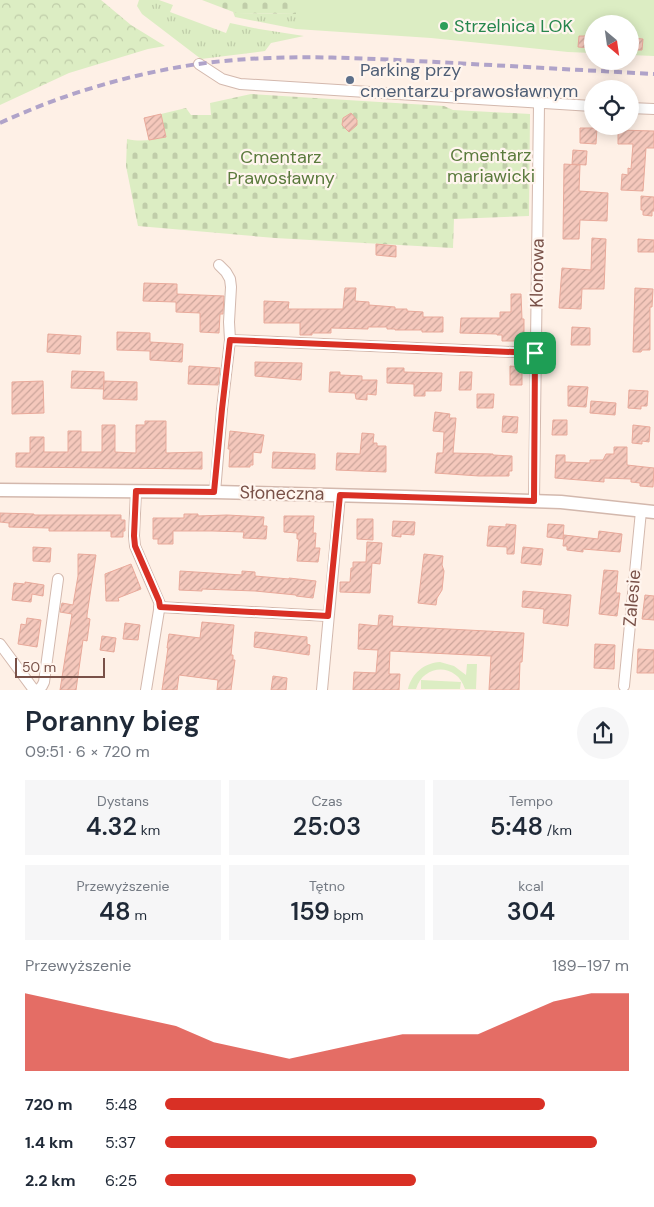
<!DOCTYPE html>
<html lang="pl">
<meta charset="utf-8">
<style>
body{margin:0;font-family:"DM Sans",sans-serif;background:#f6f6f7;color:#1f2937;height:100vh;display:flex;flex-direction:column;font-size:19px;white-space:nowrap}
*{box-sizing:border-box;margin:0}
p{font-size:16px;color:#747a83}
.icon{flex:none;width:28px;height:28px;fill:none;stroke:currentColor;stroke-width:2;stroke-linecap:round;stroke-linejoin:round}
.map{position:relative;height:690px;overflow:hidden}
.panel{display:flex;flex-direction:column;background:#fff;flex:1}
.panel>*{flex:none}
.needle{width:32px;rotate:151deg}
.tools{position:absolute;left:584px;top:15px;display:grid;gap:10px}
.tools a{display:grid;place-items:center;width:55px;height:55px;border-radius:50%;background:#fff;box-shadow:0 2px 12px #0003;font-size:25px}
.scale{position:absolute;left:15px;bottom:12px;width:90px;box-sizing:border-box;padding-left:5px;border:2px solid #795148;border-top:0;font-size:14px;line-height:18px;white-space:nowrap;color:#795148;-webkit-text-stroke:4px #fff5ee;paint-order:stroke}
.pin{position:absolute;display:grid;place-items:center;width:42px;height:42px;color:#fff;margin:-21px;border-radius:10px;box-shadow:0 2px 8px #0006}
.round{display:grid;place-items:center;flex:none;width:52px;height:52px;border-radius:26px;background:#f6f6f7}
.overview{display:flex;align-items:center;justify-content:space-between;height:85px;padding:0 25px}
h1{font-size:28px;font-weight:600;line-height:38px}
.metrics{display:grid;grid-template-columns:repeat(3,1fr);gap:8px;height:85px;padding:5px 25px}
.metrics div{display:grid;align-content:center;border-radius:0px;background:#f6f6f7;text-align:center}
.metrics b{font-size:25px;font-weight:600}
.metrics small{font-size:14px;font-weight:400}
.metrics p{font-size:14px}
.chart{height:140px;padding:10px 25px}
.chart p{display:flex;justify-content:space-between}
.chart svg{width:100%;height:90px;margin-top:5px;fill:#d93025;opacity:.7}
ul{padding:0 25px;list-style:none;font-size:16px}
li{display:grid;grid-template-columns:80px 60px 1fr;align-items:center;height:38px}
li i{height:12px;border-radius:6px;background:#d93025}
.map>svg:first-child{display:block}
</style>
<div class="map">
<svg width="654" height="690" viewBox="0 0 654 690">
<defs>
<pattern id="grass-tufts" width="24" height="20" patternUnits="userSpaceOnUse" patternTransform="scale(1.25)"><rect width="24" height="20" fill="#dcedc3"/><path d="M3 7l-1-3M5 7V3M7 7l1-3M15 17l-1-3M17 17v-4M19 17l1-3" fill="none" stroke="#c0cda9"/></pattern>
<pattern id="forest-crowns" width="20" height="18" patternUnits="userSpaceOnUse" patternTransform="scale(1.25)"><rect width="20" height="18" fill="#dcedc3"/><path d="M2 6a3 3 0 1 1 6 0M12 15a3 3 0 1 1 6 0" fill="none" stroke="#c0cda9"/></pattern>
<pattern id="cemetery-stones" width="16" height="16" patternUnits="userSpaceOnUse" patternTransform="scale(1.25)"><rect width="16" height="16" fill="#dcedc3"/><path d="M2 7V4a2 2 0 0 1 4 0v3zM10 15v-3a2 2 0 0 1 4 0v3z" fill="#c0cda9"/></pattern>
<pattern id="building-hatch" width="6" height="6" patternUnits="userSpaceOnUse" patternTransform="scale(1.25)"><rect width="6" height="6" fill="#f5c8bc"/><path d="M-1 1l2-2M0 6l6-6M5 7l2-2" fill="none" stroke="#cba59b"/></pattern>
</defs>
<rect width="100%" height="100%" fill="#fef0e6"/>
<!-- grass -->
<g fill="url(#grass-tufts)">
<polygon points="139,0 159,0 173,5 170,12 226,33 230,23 259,29 304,36 271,43 265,51 201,59 142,14 137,6"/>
<polygon points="233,12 237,13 296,14 296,29 235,17"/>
</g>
<!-- forest -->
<polygon fill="url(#forest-crowns)" points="0,0 101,0 131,25 165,46 148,49 69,73 0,105"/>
<!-- cemetery -->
<g fill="url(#cemetery-stones)">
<polygon points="202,0 296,0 296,14 236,13"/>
<path d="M251,94L444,106L453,110L530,114L529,216L454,219L453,248L275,238L138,226L126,166L127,139C141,142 152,140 166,137L161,114L186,108L191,115H211L210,103Z"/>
</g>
<!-- pitch -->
<g fill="#dcedc3">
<polygon points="296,0 654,0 654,56 630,55 630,24 592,24 592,53 568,52 431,38 296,29"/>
<path d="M440,662L454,666L466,675L467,664H477L476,689H465C457,663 424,663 416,689H408C412,673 424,663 440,662Z"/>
<polygon points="421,680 461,682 460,689 421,689"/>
</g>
<!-- building -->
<g fill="url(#building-hatch)" stroke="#e9aa9b">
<polygon points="579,36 592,36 592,48 578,47"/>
<polygon points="630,38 643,39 642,50 630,50"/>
<polygon points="351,113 357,120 357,125 349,132 342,125 343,118"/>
<polygon points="161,114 166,137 149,140 144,118"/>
<polygon points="580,128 597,128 596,144 580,143"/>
<polygon points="618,130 654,131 654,148 646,148 643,191 621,190 622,174 628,175 628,168 631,169 633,144 618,144"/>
<polygon points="573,150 587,151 586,165 572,164"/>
<polygon points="564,164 580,165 579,191 608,193 607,221 580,220 579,239 563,239"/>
<polygon points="641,196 654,197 654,211 652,211 652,216 643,215 643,210 641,210"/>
<polygon points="592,238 606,239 604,289 582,289 581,309 559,308 562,268 591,270"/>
<polygon points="638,239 654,240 654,252 638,252"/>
<polygon points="376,244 396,246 396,257 376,255"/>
<polygon points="144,283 177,284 177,294 224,296 223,314 220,314 219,333 200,332 200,313 176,312 176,302 143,301"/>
<polygon points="345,288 356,288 355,301 369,302 369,305 395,307 395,309 407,309 407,311 423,312 423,317 443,317 443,332 422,332 422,330 395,330 395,329 387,329 387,327 368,327 368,329 331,328 331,333 312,333 312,335 300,335 300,323 264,323 264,301 289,302 288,309 343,309"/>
<polygon points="635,288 653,289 652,307 650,307 650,350 642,350 641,352 633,352"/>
<polygon points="511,294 521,294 522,319 524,319 524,335 520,335 520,341 502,341 502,335 497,335 497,334 460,333 461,318 500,318 500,312 511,312"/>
<polygon points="572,327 590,328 590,345 571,345"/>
<polygon points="117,332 150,333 150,342 183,344 182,362 150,360 150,351 117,350"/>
<polygon points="48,334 81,336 80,354 47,352"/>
<polygon points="255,362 302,363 301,380 255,376"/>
<polygon points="189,366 220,368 218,385 188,384"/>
<polygon points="510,366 522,367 522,385 510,385"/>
<polygon points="387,368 404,368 404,372 442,373 441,391 425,391 425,396 414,396 414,384 387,383"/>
<polygon points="72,371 104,372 104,389 71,388"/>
<polygon points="330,372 340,372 340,375 362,376 362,380 377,380 376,395 367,394 367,400 356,399 355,393 329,392"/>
<polygon points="460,372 472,372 471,390 459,390"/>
<polygon points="43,381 44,413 12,414 12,382"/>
<polygon points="104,381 137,382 137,400 103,399"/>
<polygon points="568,386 588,387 586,407 568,406"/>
<polygon points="629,390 648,391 647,406 641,406 641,409 628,408"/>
<polygon points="477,394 494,394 493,408 477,408"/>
<polygon points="591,401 616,403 615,415 590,413"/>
<polygon points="435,412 450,414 449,418 456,418 453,453 493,454 493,455 512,456 512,471 509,471 509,476 479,476 435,473 437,453 443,453 444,432 433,431"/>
<polygon points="503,416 518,417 517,433 502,432"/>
<polygon points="553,420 567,420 567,435 552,435"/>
<polygon points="145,421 166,421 166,453 202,452 202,469 16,467 16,453 30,453 30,437 44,437 44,452 68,452 68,431 81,431 81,452 102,452 102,425 115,425 115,452 136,453 136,425 145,425"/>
<polygon points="633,425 650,427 649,442 642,441 642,444 632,443"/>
<polygon points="230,431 264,435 261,453 253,452 253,465 250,465 250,467 229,467 230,449 228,449"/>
<polygon points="362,433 374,434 373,443 377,443 377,446 386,446 386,472 336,470 337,453 360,454"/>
<polygon points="614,447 627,447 627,465 654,468 653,487 640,486 640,483 631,482 631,479 604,478 604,482 555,478 556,455 565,455 565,462 590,463 590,460 603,460 606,454 614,454"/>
<polygon points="273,452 315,454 315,469 272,468"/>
<polygon points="0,513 34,514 34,515 121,515 121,520 125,520 125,531 123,531 123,537 111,537 111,531 49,531 49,528 9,527 9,523 0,522"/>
<polygon points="184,514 198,514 198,516 227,515 264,517 263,526 267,526 266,539 243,538 244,532 213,531 173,531 173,544 158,544 158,539 153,539 153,518 184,518"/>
<polygon points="284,516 314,516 313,533 316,533 315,548 320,548 318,562 297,561 299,539 297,539 297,533 284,532"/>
<polygon points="357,519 373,519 373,540 357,539"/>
<polygon points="393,521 415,522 414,535 401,534 401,537 392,536"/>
<polygon points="506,524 516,525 514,554 507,554 507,547 487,546 489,526 506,527"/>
<polygon points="548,524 564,525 563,539 547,537"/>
<polygon points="599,531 622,534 620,552 583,549 583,552 567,550 567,546 563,546 564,535 598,539"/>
<polygon points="367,542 382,543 380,564 372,563 370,593 340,592 340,582 350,582 351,568 353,568 353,562 366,562"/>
<polygon points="33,547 51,548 50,562 33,561"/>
<polygon points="523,547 543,549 541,565 521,563"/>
<polygon points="78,554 96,555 87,615 87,618 90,619 87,641 83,640 76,690 60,690 72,614 60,612 62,603 73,605 78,576"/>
<polygon points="424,554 443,556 442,565 444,571 442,590 437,598 436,605 418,603"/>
<polygon points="131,564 141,589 118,598 119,601 106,601 105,574"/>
<polygon points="604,570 618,571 616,593 620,593 617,616 599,614"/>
<polygon points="180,571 242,575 242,571 255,572 255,576 289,579 289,578 316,581 313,598 296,596 296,595 255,591 202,589 202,591 179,590"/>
<polygon points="25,582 44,585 43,596 32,594 31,602 12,600 14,583 25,584"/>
<polygon points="523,591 571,595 568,626 543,623 544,609 522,607"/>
<polygon points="645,595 654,596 654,620 642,619"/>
<polygon points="379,615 393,616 392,626 524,633 522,662 520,662 519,690 489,690 491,656 390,651 389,674 400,674 399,690 353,690 354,672 376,673 378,650 358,649 359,624 378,626"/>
<polygon points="27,618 41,620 37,647 18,644 21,624 26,625"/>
<polygon points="202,622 234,625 231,655 233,655 233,660 235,660 231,690 217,690 218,680 179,675 177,690 162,690 168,648 167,648 169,634 200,638"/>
<polygon points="125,623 140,625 138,640 123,639"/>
<polygon points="255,632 307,637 307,644 310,645 309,655 254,647"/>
<polygon points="102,636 116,638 114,652 100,650"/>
<polygon points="595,644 615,645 614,669 594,668"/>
<polygon points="638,649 654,650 654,673 637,673"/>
<polygon points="273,676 287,678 286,690 271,690"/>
</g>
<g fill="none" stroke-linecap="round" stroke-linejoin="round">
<defs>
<g id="minor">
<polyline points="199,64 222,79 240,84 592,106"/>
<polyline points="630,108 654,109"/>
<polyline points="230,340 535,353"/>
<polyline points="136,491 134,536 135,546 160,604 146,690"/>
<polyline points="215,492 222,409 230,340 229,322 231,287 230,279 226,272 219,265"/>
<polyline points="534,501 539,104"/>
<polyline points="159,607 328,616"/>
<polyline points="0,644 34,690"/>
<polyline points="624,686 641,511"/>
<polyline points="38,690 42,686 44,682 58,579"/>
<polyline points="322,690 340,495"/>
</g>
<polyline id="tertiary" points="0,490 215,492 406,497 561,502 654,512"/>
</defs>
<!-- minor casing -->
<use href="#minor" stroke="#d3b8ad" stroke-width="12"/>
<!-- tertiary casing -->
<use href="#tertiary" stroke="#d3b8ad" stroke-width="15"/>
<!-- minor -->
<use href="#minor" stroke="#fff" stroke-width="10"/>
<!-- tertiary -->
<use href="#tertiary" stroke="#fff" stroke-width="12"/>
<!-- rail -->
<path stroke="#b0a3c9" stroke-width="4" stroke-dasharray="8 5" stroke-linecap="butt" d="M0,123C63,94 130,74 198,64C277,53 357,58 436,62C508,66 581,70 654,74"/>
</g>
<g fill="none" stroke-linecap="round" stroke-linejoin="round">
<defs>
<polygon id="route" points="230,340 535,353 534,501 340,495 328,616 160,607 159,601 135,546 134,536 136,491 214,492 222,409"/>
</defs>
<!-- route casing -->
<use href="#route" stroke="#fff" stroke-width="10"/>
<!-- route -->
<use href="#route" stroke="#d93025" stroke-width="6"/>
</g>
<!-- markers -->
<circle fill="#2e9e5b" stroke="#fff5ee" stroke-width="2" cx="444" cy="26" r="5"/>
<circle fill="#5c6f8a" stroke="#fff5ee" stroke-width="2" cx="350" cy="80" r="5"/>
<g text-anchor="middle" stroke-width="4.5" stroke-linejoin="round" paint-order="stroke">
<!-- leisure labels -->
<g font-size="18" fill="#27864d" stroke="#fff5ee" text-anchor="start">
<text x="454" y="32">Strzelnica LOK</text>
</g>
<!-- service labels -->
<g font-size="18" fill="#4e5e75" stroke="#fff5ee" text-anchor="start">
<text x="360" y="76">Parking przy<tspan x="360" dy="21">cmentarzu prawosławnym</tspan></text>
</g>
<!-- park labels -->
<g font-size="18" fill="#5a7a3c" stroke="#fff5ee">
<text x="491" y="161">Cmentarz<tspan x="491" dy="21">mariawicki</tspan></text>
<text x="281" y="163">Cmentarz<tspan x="281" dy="21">Prawosławny</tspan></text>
</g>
<!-- street labels -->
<g font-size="18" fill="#795148" stroke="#fff5ee">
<text transform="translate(537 273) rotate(-89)" y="6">Klonowa</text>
<text transform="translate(282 493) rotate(1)" y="6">Słoneczna</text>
<text transform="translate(632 598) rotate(-85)" y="6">Zalesie</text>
</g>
</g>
</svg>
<div class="tools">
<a><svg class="needle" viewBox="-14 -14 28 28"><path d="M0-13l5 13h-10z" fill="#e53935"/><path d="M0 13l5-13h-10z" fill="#747a83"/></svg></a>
<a><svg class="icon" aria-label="locate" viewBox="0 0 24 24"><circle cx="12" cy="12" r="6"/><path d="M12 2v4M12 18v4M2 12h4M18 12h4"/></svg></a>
</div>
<div class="scale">50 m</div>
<div class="pin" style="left:535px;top:353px;background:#1e9e55"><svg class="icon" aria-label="arrive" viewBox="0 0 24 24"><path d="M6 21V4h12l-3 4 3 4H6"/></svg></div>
</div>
<section class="panel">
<div class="overview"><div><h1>Poranny bieg</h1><p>09:51 · 6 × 720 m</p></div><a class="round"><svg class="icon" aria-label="share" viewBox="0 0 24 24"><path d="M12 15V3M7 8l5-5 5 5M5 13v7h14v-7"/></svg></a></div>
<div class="metrics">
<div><p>Dystans</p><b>4.32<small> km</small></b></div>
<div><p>Czas</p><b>25:03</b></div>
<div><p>Tempo</p><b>5:48<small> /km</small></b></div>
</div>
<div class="metrics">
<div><p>Przewyższenie</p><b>48<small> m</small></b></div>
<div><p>Tętno</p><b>159<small> bpm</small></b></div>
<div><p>kcal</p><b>304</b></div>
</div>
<div class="chart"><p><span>Przewyższenie</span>189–197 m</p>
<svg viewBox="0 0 160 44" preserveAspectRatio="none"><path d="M0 44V6L10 10L20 14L30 18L40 22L50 30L60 34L70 38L80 34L90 30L100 26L110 26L120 26L130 18L140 10L150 6L160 6V44z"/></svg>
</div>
<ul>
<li><b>720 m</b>5:48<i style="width:82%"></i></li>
<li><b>1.4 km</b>5:37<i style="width:93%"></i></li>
<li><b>2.2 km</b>6:25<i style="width:54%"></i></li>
</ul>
</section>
